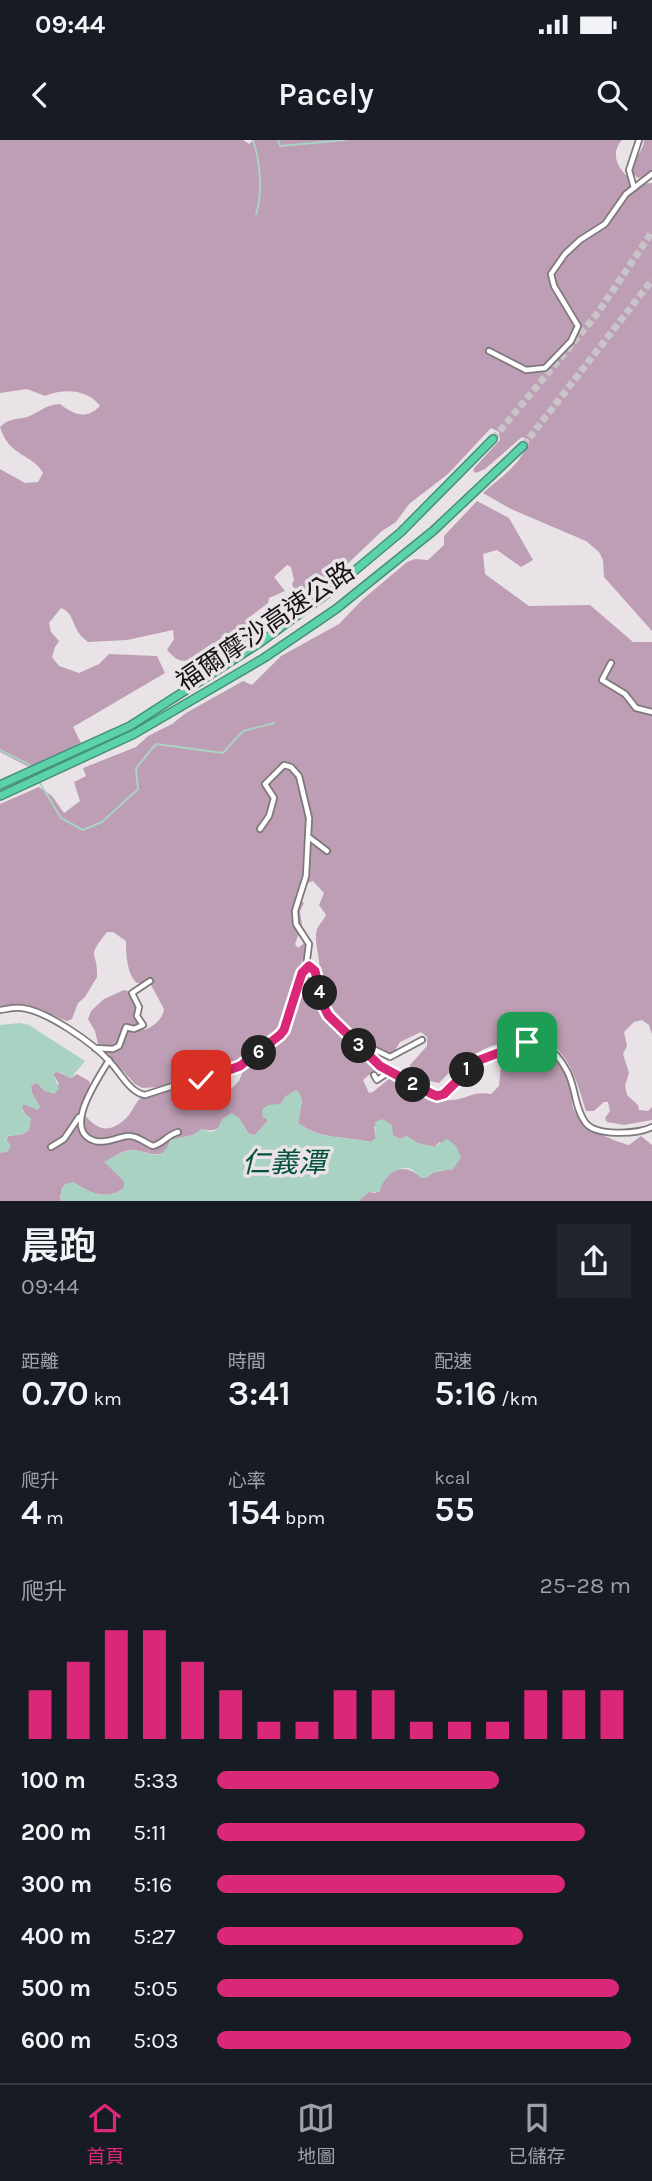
<!DOCTYPE html>
<html lang="zh-TW">
<meta charset="utf-8">
<style>
body{margin:0;font-family:Karla,"Noto Sans TC",sans-serif;background:#20242c;color:#f1f3f6;height:100vh;display:flex;flex-direction:column;font-size:26px;white-space:nowrap}
*{box-sizing:border-box;margin:0}
p{font-size:23px;color:#9ea1a6}
.icon{flex:none;width:38px;height:38px;fill:none;stroke:currentColor;stroke-width:2;stroke-linecap:round;stroke-linejoin:round}
.map{position:relative;height:1061px;overflow:hidden}
.side{display:flex;flex-direction:column;background:#171b24;flex:1}
.side>*{flex:none}
.pin{position:absolute;display:grid;place-items:center;width:60px;height:60px;color:#fff;margin:-30px;border-radius:14px;box-shadow:0 4px 10px #0006}
.km{position:absolute;width:35px;height:35px;margin:-18px;border-radius:50%;background:#222;color:#fff;font-size:19px;line-height:35px;text-align:center}
.round{display:grid;place-items:center;flex:none;width:74px;height:74px;border-radius:0px;background:#20242c}
.summary{display:flex;align-items:center;justify-content:space-between;height:119px;padding:0 21px}
h1{font-size:38px;font-weight:600;line-height:52px}
.figures{display:grid;grid-template-columns:repeat(3,1fr);gap:10px;height:119px;padding:7px 21px}
.figures div{display:grid;align-content:center}
.figures b{font-size:35px;font-weight:600}
.figures small{font-size:19px;font-weight:400}
.figures p{font-size:19px}
.chart{height:196px;padding:14px 21px}
.chart p{display:flex;justify-content:space-between}
.chart svg{width:100%;height:126px;margin-top:7px;stroke:#db2777;stroke-width:6}
ul{padding:0 21px;list-style:none;font-size:23px}
li{display:grid;grid-template-columns:112px 84px 1fr;align-items:center;height:52px}
li i{height:18px;border-radius:9px;background:#db2777}
.status{display:flex;justify-content:space-between;align-items:center;height:49px;padding:0 35px;background:#171b24;direction:ltr}
.status svg{height:19px;fill:currentColor}
header{display:flex;justify-content:space-between;align-items:center;height:91px;padding:0 21px;background:#171b24;font-size:32px;font-weight:600}
.menu{display:flex;justify-content:space-around;align-items:center;height:98px;border-top:2px solid #363941;background:#171b24;font-size:19px;color:#9ea1a6}
.menu a{display:grid;justify-items:center;gap:4px}
.menu .active{color:#db2777}
.map>svg:first-child{display:block}
</style>
<div class="status"><b>09:44</b><svg viewBox="0 0 49 12"><path d="M0 12V9h3v3zM5 12V6h3v6zM10 12V3h3v9zM15 12V0h3v12zM26 1h20v11H26zM47 4h2v5h-2z"/></svg></div>
<header><svg class="icon" aria-label="back" viewBox="0 0 24 24"><path d="M15 5l-7 7 7 7"/></svg>Pacely<svg class="icon" aria-label="search" viewBox="0 0 24 24"><circle cx="10" cy="10" r="6"/><path d="M15 15l6 6"/></svg></header>
<div class="map">
<svg width="652" height="1061" viewBox="0 0 652 1061">
<rect width="100%" height="100%" fill="#e9e3e7"/>
<!-- forest -->
<g fill="#be9eb4">
<path d="M0,0H243L249,4L254,0H622C607,16 622,35 637,44L652,43V491L604,437L603,420L599,412L586,401L511,369L483,353C500,338 523,323 529,300L522,297L485,329L476,333L473,331L475,327L500,300L499,292L491,288L448,334L409,364L396,382L382,391L341,430L269,483L265,482L267,478L296,453L292,444L294,440L291,427L287,425L274,437L285,451L269,458L268,463L247,479V497L244,506L198,535L191,532L199,517L196,514C184,525 178,522 167,510L174,499L173,490L127,500L88,502C85,499 81,497 79,493C72,483 73,473 61,468L49,483L51,492L59,501L55,507L52,517L59,526L79,533L99,524L109,514L157,516L165,533L73,587L81,603L29,627L0,612V329L25,343L38,342L43,333C33,314 9,317 0,287C9,278 15,280 27,277C39,273 46,264 60,264C74,275 86,280 100,266C88,249 63,248 45,256L27,249L0,253Z"/>
<path d="M644,0H652V36L638,38L632,33C631,19 644,12 644,0Z"/>
<path d="M477,361L509,378L533,420L521,427L497,410L483,414L485,434L529,466L590,465L633,502H652V894L649,885L642,880L634,882L624,892L627,906L623,914L629,933L625,946L627,955L638,965L639,970L648,971L652,967V980L624,985L607,982L605,978L610,971L608,962H604L594,971H586C577,941 569,912 541,896C516,897 486,905 465,920C455,926 447,935 439,943L421,939L410,930V925L427,906V897L421,892L400,902L391,917C351,892 321,873 319,821C318,810 314,800 317,789C319,784 324,780 326,775L319,765L324,753L313,741L305,744L296,754L297,758L304,763L300,771L302,785L295,804L298,808L308,800L309,804L290,851L282,887L257,907L252,914L208,934L190,936L160,947L142,948L135,944L98,904L95,891L88,879L91,871L104,859L124,850L128,851C137,863 138,876 144,890C153,887 163,879 164,869L150,843H137C127,835 126,814 126,801L113,792H107C85,820 98,809 97,837L85,857L78,863L72,879L67,881C40,871 31,860 0,866V664L39,647L52,656L64,673L80,661L74,642L86,636L83,628L136,607L148,596L172,584L186,573L243,541L252,545L281,516L339,484L362,460L407,422L415,419L428,420L444,405V396Z"/>
<path d="M309,832L312,833C320,860 329,883 349,903C358,911 368,916 375,925L376,929L363,940L369,953L373,952L390,938C409,948 431,962 453,960C470,958 472,951 491,954L499,946L502,916C508,912 514,907 521,906C547,900 567,921 571,945C573,954 570,964 575,972C583,988 613,1001 629,1005L641,996L652,1005V1061H358L369,1052L376,1053C387,1031 402,1020 422,1038L435,1032L452,1029L440,1002L434,1007L417,1003L407,996L400,999L374,986L376,998L371,1002C344,996 321,1000 298,983L302,960L286,956L280,965H268L266,978L268,981L255,995L249,994L238,977C226,983 216,994 202,989L193,995L171,1000C162,1025 148,1010 132,1010C122,1010 113,1018 105,1022L124,1041V1048C106,1061 90,1053 73,1042L60,1056L61,1061H0V1012L3,1013L8,996L23,994L29,990L30,982L21,967L23,964L40,967L32,953L31,945L37,943L45,951L59,944L53,934L56,931L71,938L77,934L89,941L91,947L84,974C98,992 112,994 129,975C133,970 136,961 142,957C150,951 184,946 196,946L200,956L210,963L216,956L229,951L239,941L243,931L257,922L283,898L294,877L301,843Z"/>
</g>
<!-- water -->
<g fill="#aad2c2">
<polygon points="20,883 29,885 85,921 71,938 60,932 53,933 59,949 54,954 45,951 37,943 31,945 32,953 40,967 38,970 23,964 22,971 31,978 29,990 23,994 8,996 6,999 11,1006 7,1012 2,1013 0,1012 0,885"/>
<path d="M296,950L299,952L302,960L298,983C320,1000 345,996 371,1002L376,998L375,982L382,979L392,985L393,995L400,999L407,996L417,1003L434,1007L447,999L456,1006L461,1018L452,1030C446,1030 440,1030 435,1032C431,1033 429,1037 426,1038C419,1039 414,1028 407,1028C395,1027 381,1040 380,1052H369L358,1061H61V1049L65,1044L73,1042C90,1053 106,1061 124,1048V1041L104,1022C112,1018 122,1011 131,1010C147,1010 162,1026 170,1000L193,995L202,989L210,992L217,990L222,979L231,973L238,977L249,994L255,995L268,981L266,978H263L262,970L268,965L280,964L286,956Z"/>
</g>
<g fill="none" stroke-linecap="round" stroke-linejoin="round">
<!-- stream -->
<g stroke="#aad2c2" stroke-width="2">
<path d="M253,0C260,21 263,53 256,74"/>
<polyline points="278,0 280,6 346,0"/>
<polyline points="0,610 30,625 32,629"/>
<polyline points="38,640 61,678 83,690 102,682 138,649 136,628 156,604 223,613 243,591 274,583"/>
</g>
<!-- highway-tunnel -->
<g stroke="#c9c4c8" stroke-width="7" stroke-dasharray="7 3.5" stroke-linecap="butt">
<polyline points="493,299 597,174 652,92"/>
<polyline points="523,306 652,140"/>
</g>
<defs>
<g id="minor">
<polyline points="634,48 629,30 639,0"/>
<polyline points="489,211 526,230 545,228 571,201 578,186 554,146 551,134 565,114 580,100 605,84 626,54 652,34"/>
<polyline points="611,523 602,540 625,554 636,568 652,572"/>
<polyline points="260,689 269,676 274,658 265,644 284,625 291,627 299,636 309,678 306,736 295,771 296,784 309,804 306,827"/>
<polyline points="310,698 327,711"/>
<path d="M0,870C7,869 14,867 22,868C47,871 93,903 110,922C120,932 130,953 145,955L173,946L201,940L240,926L268,906L284,890L302,833L309,826L315,831L323,865L328,875L380,926L432,954L440,956L444,954C454,943 463,931 475,922C482,918 492,915 500,912C533,900 548,896 567,931C576,947 574,967 585,982C595,997 638,994 652,987"/>
<polyline points="362,907 367,906 390,917 422,900"/>
<polyline points="95,908 113,909 119,906 126,887 134,889 143,885 137,876 139,867 132,853 150,841"/>
<path d="M109,920C100,936 60,991 95,1001C106,1004 117,997 128,996C137,995 145,1003 153,1006C164,1003 167,995 178,992"/>
<polyline points="374,935 377,940 389,932"/>
<polyline points="51,1007 64,999 79,977"/>
</g>
<g id="highway">
<polyline points="0,645 130,586 261,502 328,453 401,392 493,299"/>
<polyline points="0,656 134,594 264,518 336,469 433,391 523,306"/>
</g>
</defs>
<!-- minor casing -->
<use href="#minor" stroke="#7e787c" stroke-width="8"/>
<!-- highway casing -->
<use href="#highway" stroke="#448f76" stroke-width="10"/>
<!-- minor -->
<use href="#minor" stroke="#fff" stroke-width="4.5"/>
<!-- highway -->
<use href="#highway" stroke="#5cd2ab" stroke-width="7"/>
</g>
<g fill="none" stroke-linecap="round" stroke-linejoin="round">
<defs>
<polyline id="route" points="201,940 240,926 280,895 284,890 302,833 309,826 315,831 323,865 328,875 380,926 432,954 437,956 444,954 477,921 527,902"/>
</defs>
<!-- route casing -->
<use href="#route" stroke="#fff" stroke-width="14"/>
<!-- route -->
<use href="#route" stroke="#db2777" stroke-width="9"/>
</g>
<g text-anchor="middle" stroke-width="7" stroke-linejoin="round" paint-order="stroke">
<!-- street labels -->
<g font-size="26" fill="#161315" stroke="#e9e3e7">
<text transform="translate(265 486) rotate(-34)" y="9">福爾摩沙高速公路</text>
</g>
<!-- water labels -->
<g font-size="28" font-style="italic" fill="#02533e" stroke="#e9e3e7">
<text x="284" y="1032">仁義潭</text>
</g>
</g>
</svg>
<div class="pin" style="left:527px;top:902px;background:#1e9e55"><svg class="icon" aria-label="arrive" viewBox="0 0 24 24"><path d="M6 21V4h12l-3 4 3 4H6"/></svg></div>
<div class="pin" style="left:201px;top:940px;background:#d93025"><svg class="icon" aria-label="check" viewBox="0 0 24 24"><path d="M5 12l5 5 9-10"/></svg></div>
<b class="km" style="left:467px;top:930px">1</b>
<b class="km" style="left:413px;top:945px">2</b>
<b class="km" style="left:359px;top:906px">3</b>
<b class="km" style="left:320px;top:853px">4</b>
<b class="km" style="left:259px;top:913px">6</b>
</div>
<section class="side">
<div class="summary"><div><h1>晨跑</h1><p>09:44</p></div><a class="round"><svg class="icon" aria-label="share" viewBox="0 0 24 24"><path d="M12 15V3M7 8l5-5 5 5M5 13v7h14v-7"/></svg></a></div>
<div class="figures">
<div><p>距離</p><b>0.70<small> km</small></b></div>
<div><p>時間</p><b>3:41</b></div>
<div><p>配速</p><b>5:16<small> /km</small></b></div>
</div>
<div class="figures">
<div><p>爬升</p><b>4<small> m</small></b></div>
<div><p>心率</p><b>154<small> bpm</small></b></div>
<div><p>kcal</p><b>55</b></div>
</div>
<div class="chart"><p><span>爬升</span>25–28 m</p>
<svg viewBox="0 0 160 44" preserveAspectRatio="none"><path d="M5 44V27M15 44V17M25 44V6M35 44V6M45 44V17M55 44V27M65 44V38M75 44V38M85 44V27M95 44V27M105 44V38M115 44V38M125 44V38M135 44V27M145 44V27M155 44V27"/></svg>
</div>
<ul>
<li><b>100 m</b>5:33<i style="width:68%"></i></li>
<li><b>200 m</b>5:11<i style="width:89%"></i></li>
<li><b>300 m</b>5:16<i style="width:84%"></i></li>
<li><b>400 m</b>5:27<i style="width:74%"></i></li>
<li><b>500 m</b>5:05<i style="width:97%"></i></li>
<li><b>600 m</b>5:03<i style="width:100%"></i></li>
</ul>
</section>
<nav class="menu">
<a class="active"><svg class="icon" aria-label="home" viewBox="0 0 24 24"><path d="M3 11l9-7 9 7M6 9v11h12V9"/></svg>首頁</a>
<a><svg class="icon" aria-label="map" viewBox="0 0 24 24"><path d="M3 6l6-2 6 2 6-2v14l-6 2-6-2-6 2zM9 4v14M15 6v14"/></svg>地圖</a>
<a><svg class="icon" aria-label="saved" viewBox="0 0 24 24"><path d="M7 4h10v16l-5-4-5 4z"/></svg>已儲存</a>
</nav>
